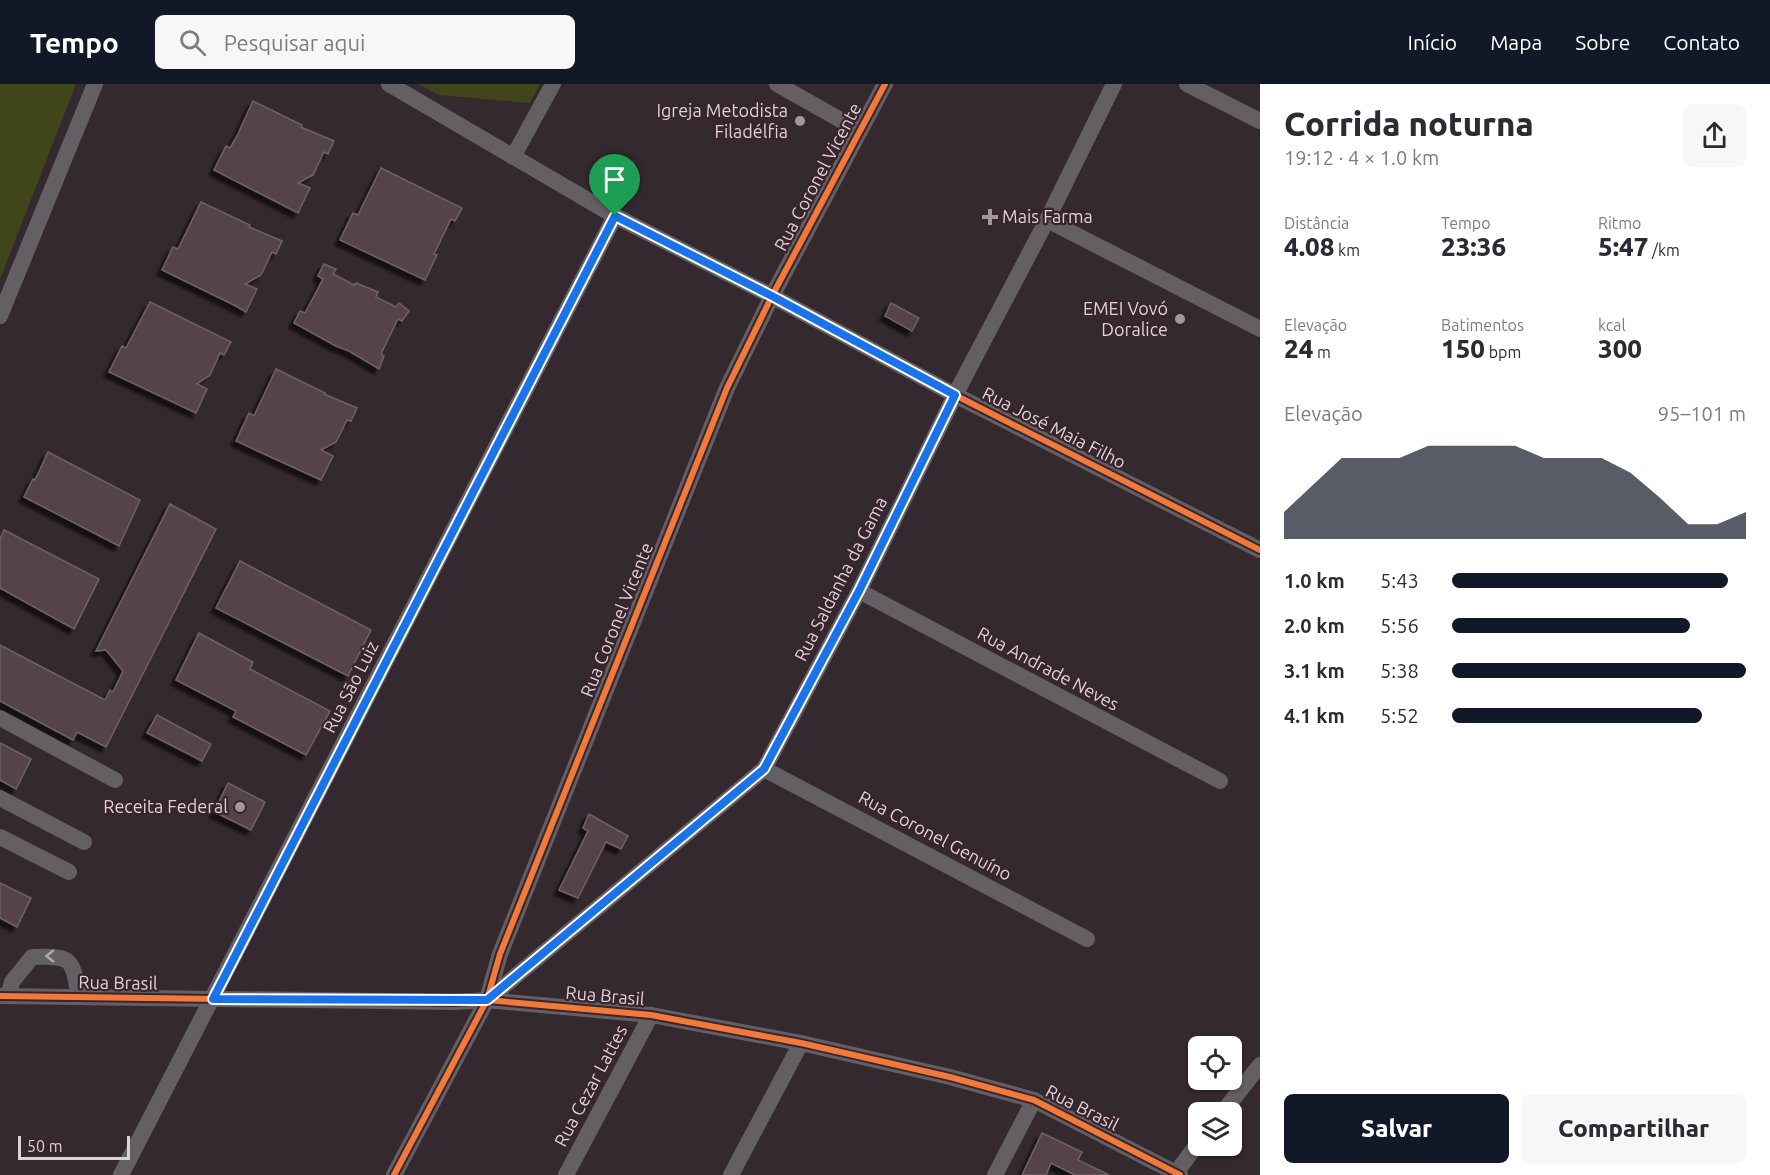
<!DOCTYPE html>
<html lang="pt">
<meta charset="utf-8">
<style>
body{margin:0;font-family:Ubuntu,sans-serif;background:#f7f7f7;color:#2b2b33;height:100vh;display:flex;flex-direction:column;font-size:22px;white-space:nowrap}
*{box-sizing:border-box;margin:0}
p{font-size:20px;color:#7c7c81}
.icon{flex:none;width:33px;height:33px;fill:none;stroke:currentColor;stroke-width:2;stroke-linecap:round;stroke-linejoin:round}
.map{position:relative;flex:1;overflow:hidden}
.panel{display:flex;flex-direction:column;background:#fff;width:510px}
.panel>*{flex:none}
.fabs{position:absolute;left:1188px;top:952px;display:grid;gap:12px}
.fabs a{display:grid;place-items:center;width:54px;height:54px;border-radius:9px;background:#fff;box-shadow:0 2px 4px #0004;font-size:30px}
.scale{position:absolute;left:18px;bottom:15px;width:112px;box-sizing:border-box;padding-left:6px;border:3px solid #dfd1d7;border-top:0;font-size:16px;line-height:21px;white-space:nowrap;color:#dfd1d7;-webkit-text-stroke:4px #38252d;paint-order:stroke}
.pin{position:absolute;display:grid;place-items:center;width:51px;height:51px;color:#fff;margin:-62px -26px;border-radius:50% 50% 50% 0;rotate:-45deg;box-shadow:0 0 6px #0007}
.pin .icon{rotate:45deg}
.round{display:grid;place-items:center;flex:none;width:63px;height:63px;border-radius:9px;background:#f7f7f7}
.head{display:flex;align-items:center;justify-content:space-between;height:102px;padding:0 24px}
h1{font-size:33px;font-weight:800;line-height:45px}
.metrics{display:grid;grid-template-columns:repeat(3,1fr);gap:9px;height:102px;padding:6px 24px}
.metrics div{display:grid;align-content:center}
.metrics b{font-size:26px;font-weight:800}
.metrics small{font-size:16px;font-weight:400}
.metrics p{font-size:16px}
.chart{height:168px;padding:12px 24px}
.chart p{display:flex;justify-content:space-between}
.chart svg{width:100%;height:108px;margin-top:6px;fill:#111827;opacity:.7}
.button{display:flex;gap:12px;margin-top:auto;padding:12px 24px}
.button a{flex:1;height:69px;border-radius:9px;background:#111827;color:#fff;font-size:24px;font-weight:800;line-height:69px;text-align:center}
.button a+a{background:#f7f7f7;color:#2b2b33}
ul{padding:0 24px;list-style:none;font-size:20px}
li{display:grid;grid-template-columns:96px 72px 1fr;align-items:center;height:45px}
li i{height:15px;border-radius:8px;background:#111827}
header{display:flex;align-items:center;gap:36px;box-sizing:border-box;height:84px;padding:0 30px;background:#111827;color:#fff}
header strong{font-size:28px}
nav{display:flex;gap:33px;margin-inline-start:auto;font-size:21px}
.search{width:420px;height:54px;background:#f7f7f7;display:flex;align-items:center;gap:15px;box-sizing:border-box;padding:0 21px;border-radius:9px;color:#7c7c81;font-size:22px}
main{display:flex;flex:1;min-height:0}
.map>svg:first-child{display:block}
</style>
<header>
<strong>Tempo</strong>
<div class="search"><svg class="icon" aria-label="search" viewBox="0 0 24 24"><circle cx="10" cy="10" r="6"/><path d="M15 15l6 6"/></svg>Pesquisar aqui</div>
<nav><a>Início</a><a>Mapa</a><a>Sobre</a><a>Contato</a></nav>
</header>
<main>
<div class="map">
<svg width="1260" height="1091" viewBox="0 0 1260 1091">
<defs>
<filter id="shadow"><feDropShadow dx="-5" dy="5" stdDeviation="1.5" flood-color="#0009"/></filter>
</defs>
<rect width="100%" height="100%" fill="#34292e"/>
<!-- green -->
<g fill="#41461a">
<polygon points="0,0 76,0 0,195"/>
<polygon points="418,0 540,0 530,19 439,11"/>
</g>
<!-- building -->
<g fill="#56434c" stroke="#6c6266" stroke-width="1.5" filter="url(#shadow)">
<polygon points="253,17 302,41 301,43 334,57 328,70 324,68 313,91 298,99 310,104 298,129 214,86 226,62 230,64 237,52"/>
<polygon points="381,84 462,124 455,137 451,135 434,170 437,171 425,196 340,156 353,129 358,131"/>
<polygon points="201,118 250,141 249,143 282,157 276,170 272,168 261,191 245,200 257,205 246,228 236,222 162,186 173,163 178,165"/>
<polygon points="324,180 336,185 333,190 354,201 356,199 378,208 376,213 396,223 399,219 409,227 402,237 398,235 381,270 384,272 379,285 349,267 336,262 294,239 300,227 305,229 323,195 318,192"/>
<polygon points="150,218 231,258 224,271 220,269 210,291 197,300 207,305 196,329 109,288 122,262 126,264"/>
<polygon points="891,219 919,234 912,247 885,232"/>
<polygon points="276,285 325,309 324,310 357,324 351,337 347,336 336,358 321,366 333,372 321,396 236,357 249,329 254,332"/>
<polygon points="48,368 140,416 119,462 24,413 33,395 35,396"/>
<polygon points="170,420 216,445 106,663 77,648 73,656 0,617 0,561 105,616 110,606 113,608 123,587 106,566 96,567"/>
<polygon points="4,446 99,495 74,545 0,504 0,455"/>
<polygon points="240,477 371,546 348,592 216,524"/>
<polygon points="199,549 253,578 250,585 330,627 306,671 233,633 236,627 176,596"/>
<polygon points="157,631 211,660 202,677 147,649"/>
<polygon points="0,659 31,675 16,705 0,696"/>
<polygon points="228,699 265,718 251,746 214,728"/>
<polygon points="589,730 628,752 621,765 606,758 578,814 559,806 588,747 583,744"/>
<polygon points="0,799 31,814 17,843 0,834"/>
<polygon points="1042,1049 1082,1068 1078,1076 1109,1091 1075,1091 1051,1079 1046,1091 1022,1091"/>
</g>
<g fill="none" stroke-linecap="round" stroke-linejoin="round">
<!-- minor -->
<g stroke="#645f62" stroke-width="16">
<polyline points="389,0 615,132 772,212 955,311 1260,466"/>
<polyline points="777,0 860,47"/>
<polyline points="1187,0 1260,37"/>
<polyline points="513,73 553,0"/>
<polyline points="1047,136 1260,245"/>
<polyline points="0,232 95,0"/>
<polyline points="859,507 1220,697"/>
<polyline points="0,634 115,696"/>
<polyline points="764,685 1087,855"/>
<polyline points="0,714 84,758"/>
<polyline points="0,753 69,788"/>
<polyline points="0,912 455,918 487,916 651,931 801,959 950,993 1034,1016 1180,1091"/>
<path d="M8,912L12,898L32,873C73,872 72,874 79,913"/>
<polyline points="487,916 764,685 859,507 955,311 1047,136 1114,0"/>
<polyline points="1222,1029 1260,981"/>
<polyline points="1176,1089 1198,1059"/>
<polyline points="121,1091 615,132"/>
<polyline points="394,1091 487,916 500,870 727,304 772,212 885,0"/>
<polyline points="566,1091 651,931"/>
<polyline points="731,1091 801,959"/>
<polyline points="995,1091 1034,1016"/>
</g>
<defs>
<g id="cycleway">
<polyline points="772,212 955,311 1260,466"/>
<polyline points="0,912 455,918 487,916 651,931 801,959 950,993 1034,1016 1180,1091"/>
<polyline points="394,1091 487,916 500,870 727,304 772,212 885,0"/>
</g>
</defs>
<!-- cycleway casing -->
<use href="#cycleway" stroke="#38252d" stroke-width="10"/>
<!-- cycleway -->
<use href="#cycleway" stroke="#f17a3a" stroke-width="6"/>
</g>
<!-- one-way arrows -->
<defs><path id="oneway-chevron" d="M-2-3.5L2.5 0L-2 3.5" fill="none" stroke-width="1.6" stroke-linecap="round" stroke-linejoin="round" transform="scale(1.5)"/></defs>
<use stroke="#b4a9ae" href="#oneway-chevron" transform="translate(50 872) rotate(179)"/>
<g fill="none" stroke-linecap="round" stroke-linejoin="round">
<defs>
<polygon id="route" points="615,132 772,212 955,311 859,507 764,685 487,916 213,915"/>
</defs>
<!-- route casing -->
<use href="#route" stroke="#fff" stroke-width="12"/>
<!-- route -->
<use href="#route" stroke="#1a73e8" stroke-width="8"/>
</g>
<!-- markers -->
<g fill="#a3969c" stroke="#38252d" stroke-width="2">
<circle cx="800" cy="37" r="6"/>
<path d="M987 124h6v6h6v6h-6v6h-6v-6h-6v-6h6z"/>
<circle cx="1180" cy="235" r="6"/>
<circle cx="240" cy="723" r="6"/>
</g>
<g text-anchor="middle" stroke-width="4.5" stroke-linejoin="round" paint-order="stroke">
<!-- poi labels -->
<g font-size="18" fill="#dfd1d7" stroke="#38252d" text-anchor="end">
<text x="788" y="33">Igreja Metodista<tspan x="788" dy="21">Filadélfia</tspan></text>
<text x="1002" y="139" text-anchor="start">Mais Farma</text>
<text x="1168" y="231">EMEI Vovó<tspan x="1168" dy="21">Doralice</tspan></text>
<text x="228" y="729">Receita Federal</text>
</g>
<!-- street labels -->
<g font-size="18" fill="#dfd1d7" stroke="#38252d">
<text transform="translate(818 93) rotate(-62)" y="6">Rua Coronel Vicente</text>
<text transform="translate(1054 344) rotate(27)" y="6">Rua José Maia Filho</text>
<text transform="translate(841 495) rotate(-63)" y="6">Rua Saldanha da Gama</text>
<text transform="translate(617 536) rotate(-68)" y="6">Rua Coronel Vicente</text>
<text transform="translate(1048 585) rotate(28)" y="6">Rua Andrade Neves</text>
<text transform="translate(351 603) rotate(-63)" y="6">Rua São Luiz</text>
<text transform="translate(935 752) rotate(28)" y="6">Rua Coronel Genuíno</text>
<text transform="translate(118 899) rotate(1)" y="6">Rua Brasil</text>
<text transform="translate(605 912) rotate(5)" y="6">Rua Brasil</text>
<text transform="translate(591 1002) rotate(-62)" y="6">Rua Cezar Lattes</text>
<text transform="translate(1082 1024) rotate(27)" y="6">Rua Brasil</text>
</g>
</g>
</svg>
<div class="fabs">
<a><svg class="icon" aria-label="locate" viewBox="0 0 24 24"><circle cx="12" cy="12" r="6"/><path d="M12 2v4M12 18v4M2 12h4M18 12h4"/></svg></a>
<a><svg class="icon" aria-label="layers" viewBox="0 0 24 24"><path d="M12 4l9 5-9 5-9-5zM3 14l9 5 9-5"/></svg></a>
</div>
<div class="scale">50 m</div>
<div class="pin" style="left:615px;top:132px;background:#1e9e55"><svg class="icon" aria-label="arrive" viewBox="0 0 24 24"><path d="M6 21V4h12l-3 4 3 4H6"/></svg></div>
</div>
<section class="panel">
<div class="head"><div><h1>Corrida noturna</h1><p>19:12 · 4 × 1.0 km</p></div><a class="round"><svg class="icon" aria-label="share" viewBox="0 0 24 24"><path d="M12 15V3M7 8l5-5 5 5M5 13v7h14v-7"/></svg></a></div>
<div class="metrics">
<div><p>Distância</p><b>4.08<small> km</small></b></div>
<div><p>Tempo</p><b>23:36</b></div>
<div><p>Ritmo</p><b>5:47<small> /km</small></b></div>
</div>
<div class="metrics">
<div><p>Elevação</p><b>24<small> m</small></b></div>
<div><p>Batimentos</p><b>150<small> bpm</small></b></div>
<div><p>kcal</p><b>300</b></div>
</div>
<div class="chart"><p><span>Elevação</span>95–101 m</p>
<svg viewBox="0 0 160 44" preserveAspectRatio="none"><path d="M0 44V33L10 22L20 11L30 11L40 11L50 6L60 6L70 6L80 6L90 11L100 11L110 11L120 17L130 27L140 38L150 38L160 33V44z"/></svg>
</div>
<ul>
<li><b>1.0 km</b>5:43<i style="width:94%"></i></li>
<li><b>2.0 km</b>5:56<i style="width:81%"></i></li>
<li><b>3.1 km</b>5:38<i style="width:100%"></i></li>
<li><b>4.1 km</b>5:52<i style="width:85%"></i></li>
</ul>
<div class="button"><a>Salvar</a><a>Compartilhar</a></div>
</section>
</main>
